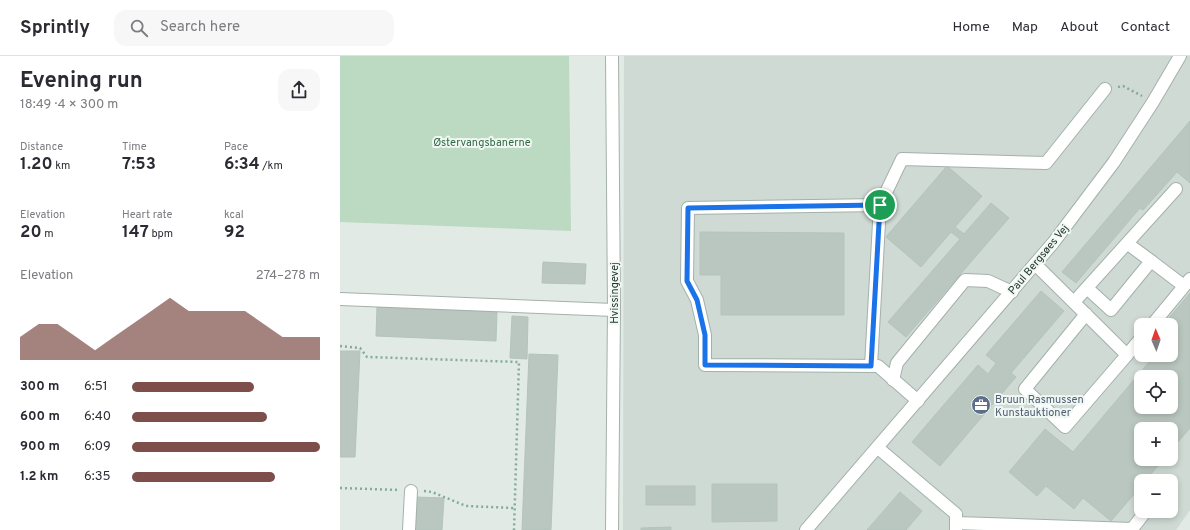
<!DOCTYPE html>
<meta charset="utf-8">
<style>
body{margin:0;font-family:Overpass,sans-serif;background:#f7f7f7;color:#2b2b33;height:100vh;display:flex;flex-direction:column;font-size:15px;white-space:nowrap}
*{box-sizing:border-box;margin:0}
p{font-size:13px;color:#7c7c81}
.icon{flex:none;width:22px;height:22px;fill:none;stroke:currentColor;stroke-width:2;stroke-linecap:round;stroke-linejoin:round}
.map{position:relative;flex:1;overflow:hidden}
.drawer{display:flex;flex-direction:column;background:#fff;width:340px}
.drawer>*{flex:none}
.needle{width:26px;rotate:358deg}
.fabs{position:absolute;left:794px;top:262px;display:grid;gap:8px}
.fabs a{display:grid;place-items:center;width:44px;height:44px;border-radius:8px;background:#fff;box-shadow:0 2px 6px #0003;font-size:20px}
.pin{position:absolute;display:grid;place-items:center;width:34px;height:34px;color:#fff;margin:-17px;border:2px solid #fff;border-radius:50%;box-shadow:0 1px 4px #0007}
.round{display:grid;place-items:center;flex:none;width:42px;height:42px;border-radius:12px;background:#f7f7f7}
.headline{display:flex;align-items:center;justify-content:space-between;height:68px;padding:0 20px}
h1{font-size:22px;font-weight:700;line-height:30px}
.figures{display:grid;grid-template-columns:repeat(3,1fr);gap:6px;height:68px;padding:4px 20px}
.figures div{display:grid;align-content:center}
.figures b{font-size:17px;font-weight:700}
.figures small{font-size:11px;font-weight:400}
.figures p{font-size:11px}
.chart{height:112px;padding:8px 20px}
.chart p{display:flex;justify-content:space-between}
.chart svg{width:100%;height:72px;margin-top:4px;fill:#7e4f4a;opacity:.7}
ul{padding:0 20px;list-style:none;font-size:13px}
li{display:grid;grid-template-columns:64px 48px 1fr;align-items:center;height:30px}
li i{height:10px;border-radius:5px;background:#7e4f4a}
header{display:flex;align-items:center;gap:24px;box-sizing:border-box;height:56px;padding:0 20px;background:#fff;border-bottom:1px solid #e1e1e2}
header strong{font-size:19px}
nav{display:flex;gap:22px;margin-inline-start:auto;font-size:14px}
.search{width:280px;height:36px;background:#f7f7f7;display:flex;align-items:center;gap:10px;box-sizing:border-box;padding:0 14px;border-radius:12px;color:#7c7c81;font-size:15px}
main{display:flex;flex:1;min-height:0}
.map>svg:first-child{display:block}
</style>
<header>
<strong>Sprintly</strong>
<div class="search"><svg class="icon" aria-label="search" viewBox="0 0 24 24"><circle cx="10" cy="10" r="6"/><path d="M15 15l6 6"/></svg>Search here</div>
<nav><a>Home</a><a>Map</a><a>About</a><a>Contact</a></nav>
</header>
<main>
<section class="drawer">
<div class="headline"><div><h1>Evening run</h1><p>18:49 · 4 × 300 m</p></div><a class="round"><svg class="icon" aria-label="share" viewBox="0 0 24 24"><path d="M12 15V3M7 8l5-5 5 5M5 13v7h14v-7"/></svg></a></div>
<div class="figures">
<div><p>Distance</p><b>1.20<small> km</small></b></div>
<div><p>Time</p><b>7:53</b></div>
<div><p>Pace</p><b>6:34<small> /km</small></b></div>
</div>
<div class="figures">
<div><p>Elevation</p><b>20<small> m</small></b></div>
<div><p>Heart rate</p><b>147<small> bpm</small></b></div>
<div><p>kcal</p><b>92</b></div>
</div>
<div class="chart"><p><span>Elevation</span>274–278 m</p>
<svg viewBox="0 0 160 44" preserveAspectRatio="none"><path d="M0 44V30L10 22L20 22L30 30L40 38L50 30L60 22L70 14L80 6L90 14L100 14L110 14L120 14L130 22L140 30L150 30L160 30V44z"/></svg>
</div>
<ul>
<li><b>300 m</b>6:51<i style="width:65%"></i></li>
<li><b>600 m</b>6:40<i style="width:72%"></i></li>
<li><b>900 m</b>6:09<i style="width:100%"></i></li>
<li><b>1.2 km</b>6:35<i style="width:76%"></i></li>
</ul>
</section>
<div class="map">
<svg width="850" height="474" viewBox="0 0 850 474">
<rect width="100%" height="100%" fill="#e1eae5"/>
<!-- built -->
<path fill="#cfdad4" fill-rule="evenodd" d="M284,0H850V454L836,474H283ZM801,269H831V299H801ZM801,321H831V351H801ZM801,373H831V403H801ZM801,425H831V455H801Z"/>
<!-- green -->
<polygon fill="#bcd9c2" points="0,0 229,0 231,175 0,166"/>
<!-- building -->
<g fill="#bac7c1" stroke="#b4c3bc" fill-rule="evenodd">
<polygon points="850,65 850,127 837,116 803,154 800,152 736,227 722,216"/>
<polygon points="607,110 642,140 615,171 624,178 651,147 669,162 566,281 548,266 620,183 611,176 581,211 546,181"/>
<polygon points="360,176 504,177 504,259 381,259 381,219 360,219"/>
<polygon points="203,206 246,208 245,228 202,227"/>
<polygon points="701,235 724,255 671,317 676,321 600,410 572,386 638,309 648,318 656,307 646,299"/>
<path d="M850,237V372L831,394V373H801V403H824L805,425H801V430L771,465L743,442L734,453L706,430L697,440L669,416L705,373L733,396L815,299H831V269H823ZM801,321H831V351H801Z"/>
<polygon points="37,251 157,256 156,285 36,280"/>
<polygon points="172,260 188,261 187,303 170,302"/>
<polygon points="0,295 20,295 15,401 0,401"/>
<polygon points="189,298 218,299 211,474 182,474"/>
<polygon points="372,428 437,428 437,465 372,466"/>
<rect x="306" y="430" width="49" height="19"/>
<polygon points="560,436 582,455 566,474 527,474"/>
<polygon points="76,441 104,442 102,474 74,474"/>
<polygon points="331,471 331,474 301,474 301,472"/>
</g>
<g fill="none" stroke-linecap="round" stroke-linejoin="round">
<defs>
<g id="minor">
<polyline points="540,149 348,152 347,225 357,244 365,279 365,309 538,310 578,345"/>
<polyline points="788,188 811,205"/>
<polyline points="695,208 787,299 725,371 685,333 746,258"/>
<polyline points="747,232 771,254 811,205 844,230"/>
<polyline points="0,243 274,254"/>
<polyline points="734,246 836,133"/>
<polyline points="812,269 850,223"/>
<polyline points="787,299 801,282"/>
<polyline points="531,310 540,149 562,103 706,107 765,33"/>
<polyline points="553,324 557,307 625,224 648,225 672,236"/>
<polyline points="538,392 616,458 616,474"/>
<polyline points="616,467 792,473 806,455"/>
<polyline points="69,474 71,435"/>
<polyline points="272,474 274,254 272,0"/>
<polyline points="466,474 713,187 774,106 813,46 840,0"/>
</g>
</defs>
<!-- minor casing -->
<use href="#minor" stroke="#a4b1ab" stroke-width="14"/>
<!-- path -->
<g stroke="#84aa9c" stroke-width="2.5" stroke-dasharray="2 3" stroke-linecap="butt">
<polyline points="778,31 783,30 802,40"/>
<polyline points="0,290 20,292 27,301 179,306 174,474"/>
<polyline points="0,432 59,434"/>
<polyline points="84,435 92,436 126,450 174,452"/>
</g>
<!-- minor -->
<use href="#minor" stroke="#fff" stroke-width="12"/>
</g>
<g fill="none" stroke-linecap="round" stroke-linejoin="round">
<defs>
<polygon id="route" points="540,149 531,310 365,309 365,279 357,244 347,225 348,152"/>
</defs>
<!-- route casing -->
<use href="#route" stroke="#fff" stroke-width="8"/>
<!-- route -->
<use href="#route" stroke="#1a73e8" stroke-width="5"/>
</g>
<!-- icons -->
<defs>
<symbol id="office-disc" viewBox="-11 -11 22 22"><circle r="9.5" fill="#5c6f8a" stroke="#f1f7f3"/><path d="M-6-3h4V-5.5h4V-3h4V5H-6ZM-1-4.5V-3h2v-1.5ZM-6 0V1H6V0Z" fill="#fff"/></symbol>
</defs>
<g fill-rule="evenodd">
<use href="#office-disc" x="630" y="338" width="22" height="22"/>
</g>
<g text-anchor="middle" stroke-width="4" stroke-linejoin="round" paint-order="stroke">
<!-- park labels -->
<g font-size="11" fill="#316b44" stroke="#f1f7f3">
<text x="142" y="90">Østervangsbanerne</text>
</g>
<!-- street labels -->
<g font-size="11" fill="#233931" stroke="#f1f7f3">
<text transform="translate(698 203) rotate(-50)" y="4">Paul Bergsøes Vej</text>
<text transform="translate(274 237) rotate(-90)" y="4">Hvissingevej</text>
</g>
<!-- service labels -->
<g font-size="11" fill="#4e5e75" stroke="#f1f7f3" text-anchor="start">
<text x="655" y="347">Bruun Rasmussen<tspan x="655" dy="13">Kunstauktioner</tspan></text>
</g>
</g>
</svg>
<div class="fabs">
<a><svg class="needle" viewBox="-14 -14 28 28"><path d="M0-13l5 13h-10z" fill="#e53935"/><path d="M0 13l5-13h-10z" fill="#7c7c81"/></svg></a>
<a><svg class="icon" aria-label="locate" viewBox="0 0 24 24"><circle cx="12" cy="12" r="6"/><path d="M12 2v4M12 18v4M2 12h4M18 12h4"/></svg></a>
<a>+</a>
<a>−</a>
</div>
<div class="pin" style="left:540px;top:149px;background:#1e9e55"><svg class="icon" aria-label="arrive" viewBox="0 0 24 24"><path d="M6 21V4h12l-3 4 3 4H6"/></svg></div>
</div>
</main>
